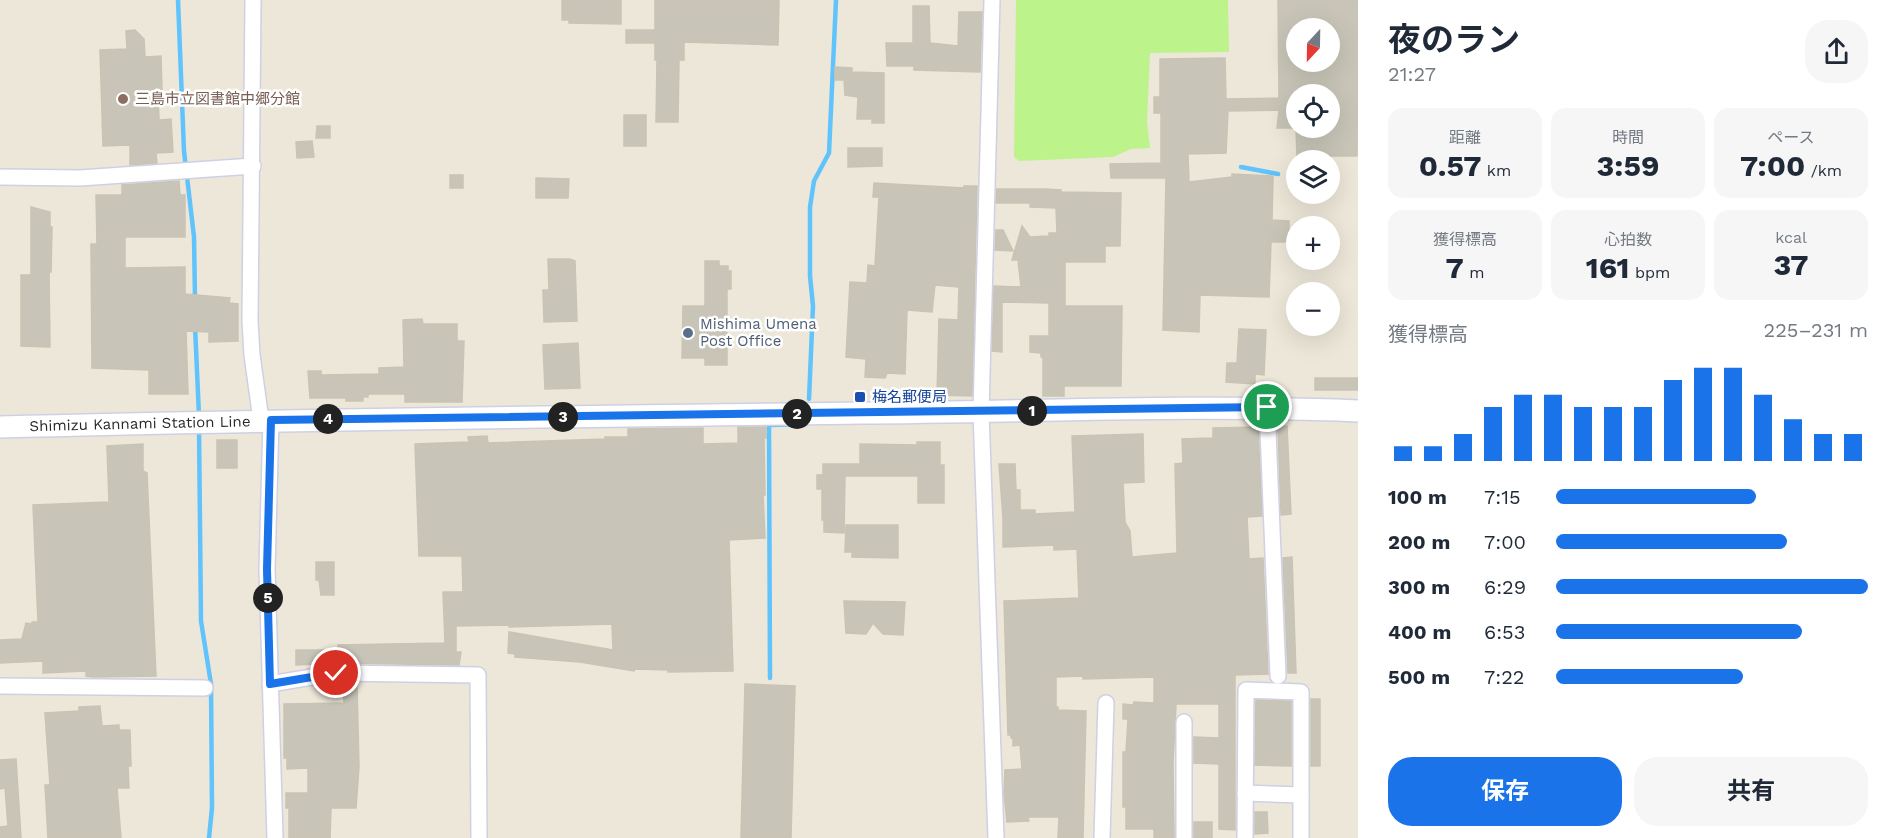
<!DOCTYPE html>
<html lang="ja">
<meta charset="utf-8">
<style>
body{margin:0;font-family:"Work Sans","Noto Sans JP",sans-serif;background:#f6f6f7;color:#1f2937;height:100vh;display:flex;flex-direction:column;font-size:22px;white-space:nowrap}
*{box-sizing:border-box;margin:0}
p{font-size:20px;color:#747a83}
.icon{flex:none;width:33px;height:33px;fill:none;stroke:currentColor;stroke-width:2;stroke-linecap:round;stroke-linejoin:round}
.map{position:relative;flex:1;overflow:hidden}
.sheet{display:flex;flex-direction:column;background:#fff;width:540px}
.sheet>*{flex:none}
.needle{width:39px;rotate:202deg}
.controls{position:absolute;left:1286px;top:18px;display:grid;gap:12px}
.controls a{display:grid;place-items:center;width:54px;height:54px;border-radius:50%;background:#fff;box-shadow:0 6px 24px #0002;font-size:30px}
.pin{position:absolute;display:grid;place-items:center;width:51px;height:51px;color:#fff;margin:-26px;border:3px solid #fff;border-radius:50%;box-shadow:0 2px 6px #0007}
.km{position:absolute;width:30px;height:30px;margin:-15px;border-radius:50%;background:#222;color:#fff;font-size:16px;line-height:30px;text-align:center}
.round{display:grid;place-items:center;flex:none;width:63px;height:63px;border-radius:24px;background:#f6f6f7}
.summary{display:flex;align-items:center;justify-content:space-between;height:102px;padding:0 30px}
h1{font-size:33px;font-weight:700;line-height:45px}
.metrics{display:grid;grid-template-columns:repeat(3,1fr);gap:9px;height:102px;padding:6px 30px}
.metrics div{display:grid;align-content:center;border-radius:15px;background:#f6f6f7;text-align:center}
.metrics b{font-size:30px;font-weight:700}
.metrics small{font-size:16px;font-weight:400}
.metrics p{font-size:16px}
.chart{height:168px;padding:12px 30px}
.chart p{display:flex;justify-content:space-between}
.chart svg{width:100%;height:108px;margin-top:6px;stroke:#1a73e8;stroke-width:6}
.button{display:flex;gap:12px;margin-top:auto;padding:12px 30px}
.button a{flex:1;height:69px;border-radius:24px;background:#1a73e8;color:#fff;font-size:24px;font-weight:700;line-height:69px;text-align:center}
.button a+a{background:#f6f6f7;color:#1f2937}
ul{padding:0 30px;list-style:none;font-size:20px}
li{display:grid;grid-template-columns:96px 72px 1fr;align-items:center;height:45px}
li i{height:15px;border-radius:8px;background:#1a73e8}
main{display:flex;flex:1;min-height:0}
.map>svg:first-child{display:block}
</style>
<main>
<div class="map">
<svg width="1358" height="838" viewBox="0 0 1358 838">
<rect width="100%" height="100%" fill="#ede7d9"/>
<!-- pitch -->
<polygon fill="#bcf38a" points="1016,0 1228,0 1229,52 1150,53 1147,122 1150,148 1131,149 1113,157 1019,161 1014,157"/>
<g fill="none" stroke-linecap="round" stroke-linejoin="round">
<!-- stream -->
<g stroke="#60c3fc" stroke-width="4.5">
<polyline points="178,0 184,151 194,237 195,299"/>
<polyline points="1241,167 1278,174"/>
<polyline points="195,326 199,416"/>
<polyline points="809,399 813,306 810,276 810,207 814,181 829,153 836,0"/>
<polyline points="199,428 201,621 211,684 212,808 209,838"/>
<polyline points="770,678 769,425 806,424"/>
</g>
</g>
<!-- building -->
<g fill="#c8c5b8" stroke="#c9c3b3" stroke-width="1.5" fill-rule="evenodd">
<polygon points="562,0 621,0 621,24 569,23 569,20 562,20"/>
<polygon points="655,0 779,0 778,45 684,42 684,60 679,60 678,122 656,122 657,60 655,60 655,43 626,43 626,30 655,30"/>
<path d="M1278,0H1358L1357,156H1297L1296,128H1329V94H1296V128H1277L1279,110L1228,111L1226,153L1188,154L1189,182L1232,177V174L1273,176L1272,220L1289,221V242H1271L1269,297L1200,295L1199,332L1163,330L1166,178H1111L1110,164L1161,163V113H1154V97H1160V59L1225,58L1226,99L1279,98ZM1296,28H1329V62H1296Z"/>
<polygon points="913,6 929,6 930,43 958,46 959,12 982,12 980,72 914,70 914,66 887,66 886,43 913,43"/>
<polygon points="135,30 144,39 145,57 161,56 162,90 158,91 159,120 171,119 173,152 156,153 157,163 130,165 130,145 103,146 100,50 127,49 126,31"/>
<polygon points="835,67 852,68 852,72 884,73 884,123 872,123 872,119 857,119 858,97 845,95 844,80 835,80"/>
<rect x="624" y="115" width="22" height="31"/>
<polygon points="317,126 330,126 330,138 316,138"/>
<polygon points="312,141 314,157 297,158 296,142"/>
<polygon points="848,148 882,148 882,166 848,167"/>
<rect x="450" y="175" width="13" height="13"/>
<polygon points="536,178 569,179 568,198 536,198"/>
<polygon points="179,181 180,195 185,195 185,237 125,237 125,268 185,267 185,294 230,298 229,303 238,304 238,341 209,342 209,332 186,331 188,394 149,394 149,370 92,368 91,244 97,244 96,195 122,195 122,185"/>
<polygon points="874,183 964,188 964,186 977,186 972,396 937,395 939,319 958,320 959,287 935,285 932,312 907,310 905,374 887,373 885,378 865,377 866,359 846,357 850,282 867,283 868,265 875,266 879,197 873,197"/>
<polygon points="997,189 1046,189 1061,190 1061,192 1121,193 1120,246 1105,246 1105,262 1065,262 1065,306 1122,306 1121,386 1064,386 1064,396 1043,396 1043,357 1041,357 1041,353 1030,352 1030,336 1049,336 1049,303 1002,302 1002,352 992,351 994,286 1021,287 1018,260 1012,260 1022,226 1030,237 1049,236 1049,233 1057,233 1056,208 1030,207 1030,203 996,203"/>
<polygon points="31,207 50,212 50,227 52,227 51,272 49,272 50,347 21,346 21,275 31,275"/>
<polygon points="996,230 1003,230 1013,251 995,250"/>
<polygon points="548,259 570,259 575,261 577,321 544,322 543,290 549,290"/>
<polygon points="705,261 719,261 719,266 728,266 728,271 731,271 731,289 727,289 727,365 705,365 705,358 682,358 683,306 705,306"/>
<polygon points="422,319 423,324 457,324 457,341 464,341 462,402 405,402 405,394 368,394 368,397 363,397 363,401 346,401 346,398 310,398 308,371 321,371 321,375 379,374 379,368 404,367 403,320"/>
<polygon points="1239,329 1266,330 1264,375 1255,374 1255,384 1226,382 1227,363 1237,363"/>
<polygon points="578,343 580,388 545,389 543,345"/>
<rect x="1315" y="378" width="43" height="12"/>
<polygon points="1287,426 1291,514 1281,515 1278,427"/>
<polygon points="738,427 766,427 766,438 764,438 765,495 763,495 765,538 729,540 733,671 668,672 668,670 635,669 634,671 580,662 515,657 515,654 508,653 509,632 613,650 612,624 509,627 509,625 456,626 456,652 461,652 459,665 336,663 296,665 296,650 339,650 338,645 445,643 443,592 463,592 462,556 419,556 415,444 469,442 468,437 487,436 488,443 605,439 605,437 628,437 628,429 703,428 703,444 738,443"/>
<polygon points="1258,427 1262,516 1247,517 1249,559 1263,558 1268,674 1235,675 1235,830 1219,829 1219,764 1194,763 1194,737 1219,738 1219,704 1176,704 1173,763 1174,838 1154,838 1154,829 1126,829 1126,807 1123,807 1123,752 1126,752 1128,719 1123,719 1123,704 1133,705 1134,702 1154,703 1154,677 1083,679 1083,676 1056,677 1056,707 1058,707 1058,710 1086,711 1083,838 1058,838 1059,817 1028,817 1029,821 1007,822 1004,793 1005,770 1022,769 1020,745 1013,746 1013,738 1011,738 1011,735 1008,735 1004,601 1079,598 1077,549 1054,550 1054,545 1003,547 1003,518 999,464 1015,464 1016,490 1020,490 1020,510 1035,510 1035,514 1075,512 1072,436 1143,434 1144,482 1123,483 1125,522 1130,531 1132,557 1177,553 1175,464 1183,463 1182,439 1213,438 1213,428"/>
<rect x="217" y="440" width="20" height="28"/>
<polygon points="917,442 940,442 940,465 944,465 944,503 918,503 918,476 845,476 844,533 824,532 824,520 822,520 822,489 817,489 817,475 823,475 823,464 860,464 860,444 917,445"/>
<polygon points="143,444 143,471 147,473 156,676 93,677 86,676 86,671 43,673 43,661 0,663 0,640 22,639 26,623 32,624 32,622 38,622 33,505 109,502 107,446"/>
<polygon points="846,525 898,525 898,558 852,557 852,552 845,552"/>
<polygon points="1292,557 1296,673 1288,673 1283,558"/>
<polygon points="316,562 334,562 334,595 321,595 319,580 316,580"/>
<polygon points="844,601 905,602 903,635 883,634 873,623 866,634 846,633"/>
<polygon points="343,683 357,683 359,767 356,808 331,808 330,838 289,838 289,808 286,808 286,793 308,793 308,768 287,769 287,758 284,758 284,704 344,703"/>
<polygon points="745,684 795,686 791,838 741,838"/>
<rect x="1311" y="699" width="9" height="67"/>
<polygon points="1256,700 1291,701 1291,766 1255,765"/>
<polygon points="100,706 102,726 119,725 119,730 130,730 131,766 128,766 129,788 117,788 121,838 48,838 45,785 50,785 45,713 79,711 79,707"/>
<polygon points="16,759 21,838 0,838 0,827 8,826 5,788 0,789 0,760"/>
<polygon points="1255,812 1267,812 1268,833 1255,834"/>
<rect x="1194" y="822" width="18" height="16"/>
</g>
<g fill="none" stroke-linecap="round" stroke-linejoin="round">
<defs>
<g id="minor">
<polyline points="253,0 250,321 252,355 261,420"/>
<polyline points="992,0 981,412 996,838"/>
<polyline points="0,177 80,178 253,166"/>
<polyline points="1267,407 1278,676"/>
<polyline points="271,420 267,569 275,838"/>
<polyline points="270,684 336,673 478,675 479,838"/>
<polyline points="0,686 205,688"/>
<polyline points="1245,793 1301,795"/>
<polyline points="1102,838 1106,703"/>
<polyline points="1184,838 1184,722"/>
<polyline points="1245,838 1246,690 1301,692 1301,838"/>
</g>
<g id="secondary">
<path id="s1" d="M0,427C287,419 573,417 860,413C1026,412 1192,404 1358,411"/>
</g>
</defs>
<!-- minor casing -->
<use href="#minor" stroke="#cfd0e4" stroke-width="18"/>
<!-- secondary casing -->
<use href="#secondary" stroke="#cfd0e4" stroke-width="24"/>
<!-- minor -->
<use href="#minor" stroke="#fff" stroke-width="15"/>
<!-- secondary -->
<use href="#secondary" stroke="#fff" stroke-width="21"/>
</g>
<g fill="none" stroke-linecap="round" stroke-linejoin="round">
<defs>
<polyline id="route" points="336,673 270,684 267,569 271,420 1267,407"/>
</defs>
<!-- route casing -->
<use href="#route" stroke="#fff" stroke-width="12"/>
<!-- route -->
<use href="#route" stroke="#1a73e8" stroke-width="8"/>
</g>
<!-- markers -->
<circle fill="#8d6e63" stroke="#fff" stroke-width="2" cx="123" cy="99" r="6"/>
<circle fill="#5c6f8a" stroke="#fff" stroke-width="2" cx="688" cy="333" r="6"/>
<rect fill="#1a4fb4" stroke="#fff" stroke-width="2" x="854" y="391" width="12" height="12" rx="3"/>
<g text-anchor="middle" stroke-width="5" stroke-linejoin="round" paint-order="stroke">
<!-- education labels -->
<g font-size="15" fill="#785e54" stroke="#fff" text-anchor="start">
<text x="135" y="104">三島市立図書館中郷分館</text>
</g>
<!-- service labels -->
<g font-size="15" fill="#4e5e75" stroke="#fff" text-anchor="start">
<text x="700" y="329">Mishima Umena<tspan x="700" dy="17">Post Office</tspan></text>
</g>
<!-- transit labels -->
<g font-size="15" fill="#164399" stroke="#fff" text-anchor="start">
<text x="872" y="402">梅名郵便局</text>
</g>
<!-- street labels -->
<g font-size="15" fill="#292929" stroke="#fff">
<text dy="5" stroke="none"><textPath href="#s1" startOffset="140">Shimizu Kannami Station Line</textPath></text>
</g>
</g>
</svg>
<div class="controls">
<a><svg class="needle" viewBox="-14 -14 28 28"><path d="M0-13l5 13h-10z" fill="#e53935"/><path d="M0 13l5-13h-10z" fill="#747a83"/></svg></a>
<a><svg class="icon" aria-label="locate" viewBox="0 0 24 24"><circle cx="12" cy="12" r="6"/><path d="M12 2v4M12 18v4M2 12h4M18 12h4"/></svg></a>
<a><svg class="icon" aria-label="layers" viewBox="0 0 24 24"><path d="M12 4l9 5-9 5-9-5zM3 14l9 5 9-5"/></svg></a>
<a>+</a>
<a>−</a>
</div>
<div class="pin" style="left:1267px;top:407px;background:#1e9e55"><svg class="icon" aria-label="arrive" viewBox="0 0 24 24"><path d="M6 21V4h12l-3 4 3 4H6"/></svg></div>
<div class="pin" style="left:336px;top:673px;background:#d93025"><svg class="icon" aria-label="check" viewBox="0 0 24 24"><path d="M5 12l5 5 9-10"/></svg></div>
<b class="km" style="left:1032px;top:411px">1</b>
<b class="km" style="left:797px;top:414px">2</b>
<b class="km" style="left:563px;top:417px">3</b>
<b class="km" style="left:328px;top:419px">4</b>
<b class="km" style="left:268px;top:598px">5</b>
</div>
<section class="sheet">
<div class="summary"><div><h1>夜のラン</h1><p>21:27</p></div><a class="round"><svg class="icon" aria-label="share" viewBox="0 0 24 24"><path d="M12 15V3M7 8l5-5 5 5M5 13v7h14v-7"/></svg></a></div>
<div class="metrics">
<div><p>距離</p><b>0.57<small> km</small></b></div>
<div><p>時間</p><b>3:59</b></div>
<div><p>ペース</p><b>7:00<small> /km</small></b></div>
</div>
<div class="metrics">
<div><p>獲得標高</p><b>7<small> m</small></b></div>
<div><p>心拍数</p><b>161<small> bpm</small></b></div>
<div><p>kcal</p><b>37</b></div>
</div>
<div class="chart"><p><span>獲得標高</span>225–231 m</p>
<svg viewBox="0 0 160 44" preserveAspectRatio="none"><path d="M5 44V38M15 44V38M25 44V33M35 44V22M45 44V17M55 44V17M65 44V22M75 44V22M85 44V22M95 44V11M105 44V6M115 44V6M125 44V17M135 44V27M145 44V33M155 44V33"/></svg>
</div>
<ul>
<li><b>100 m</b>7:15<i style="width:64%"></i></li>
<li><b>200 m</b>7:00<i style="width:74%"></i></li>
<li><b>300 m</b>6:29<i style="width:100%"></i></li>
<li><b>400 m</b>6:53<i style="width:79%"></i></li>
<li><b>500 m</b>7:22<i style="width:60%"></i></li>
</ul>
<div class="button"><a>保存</a><a>共有</a></div>
</section>
</main>
